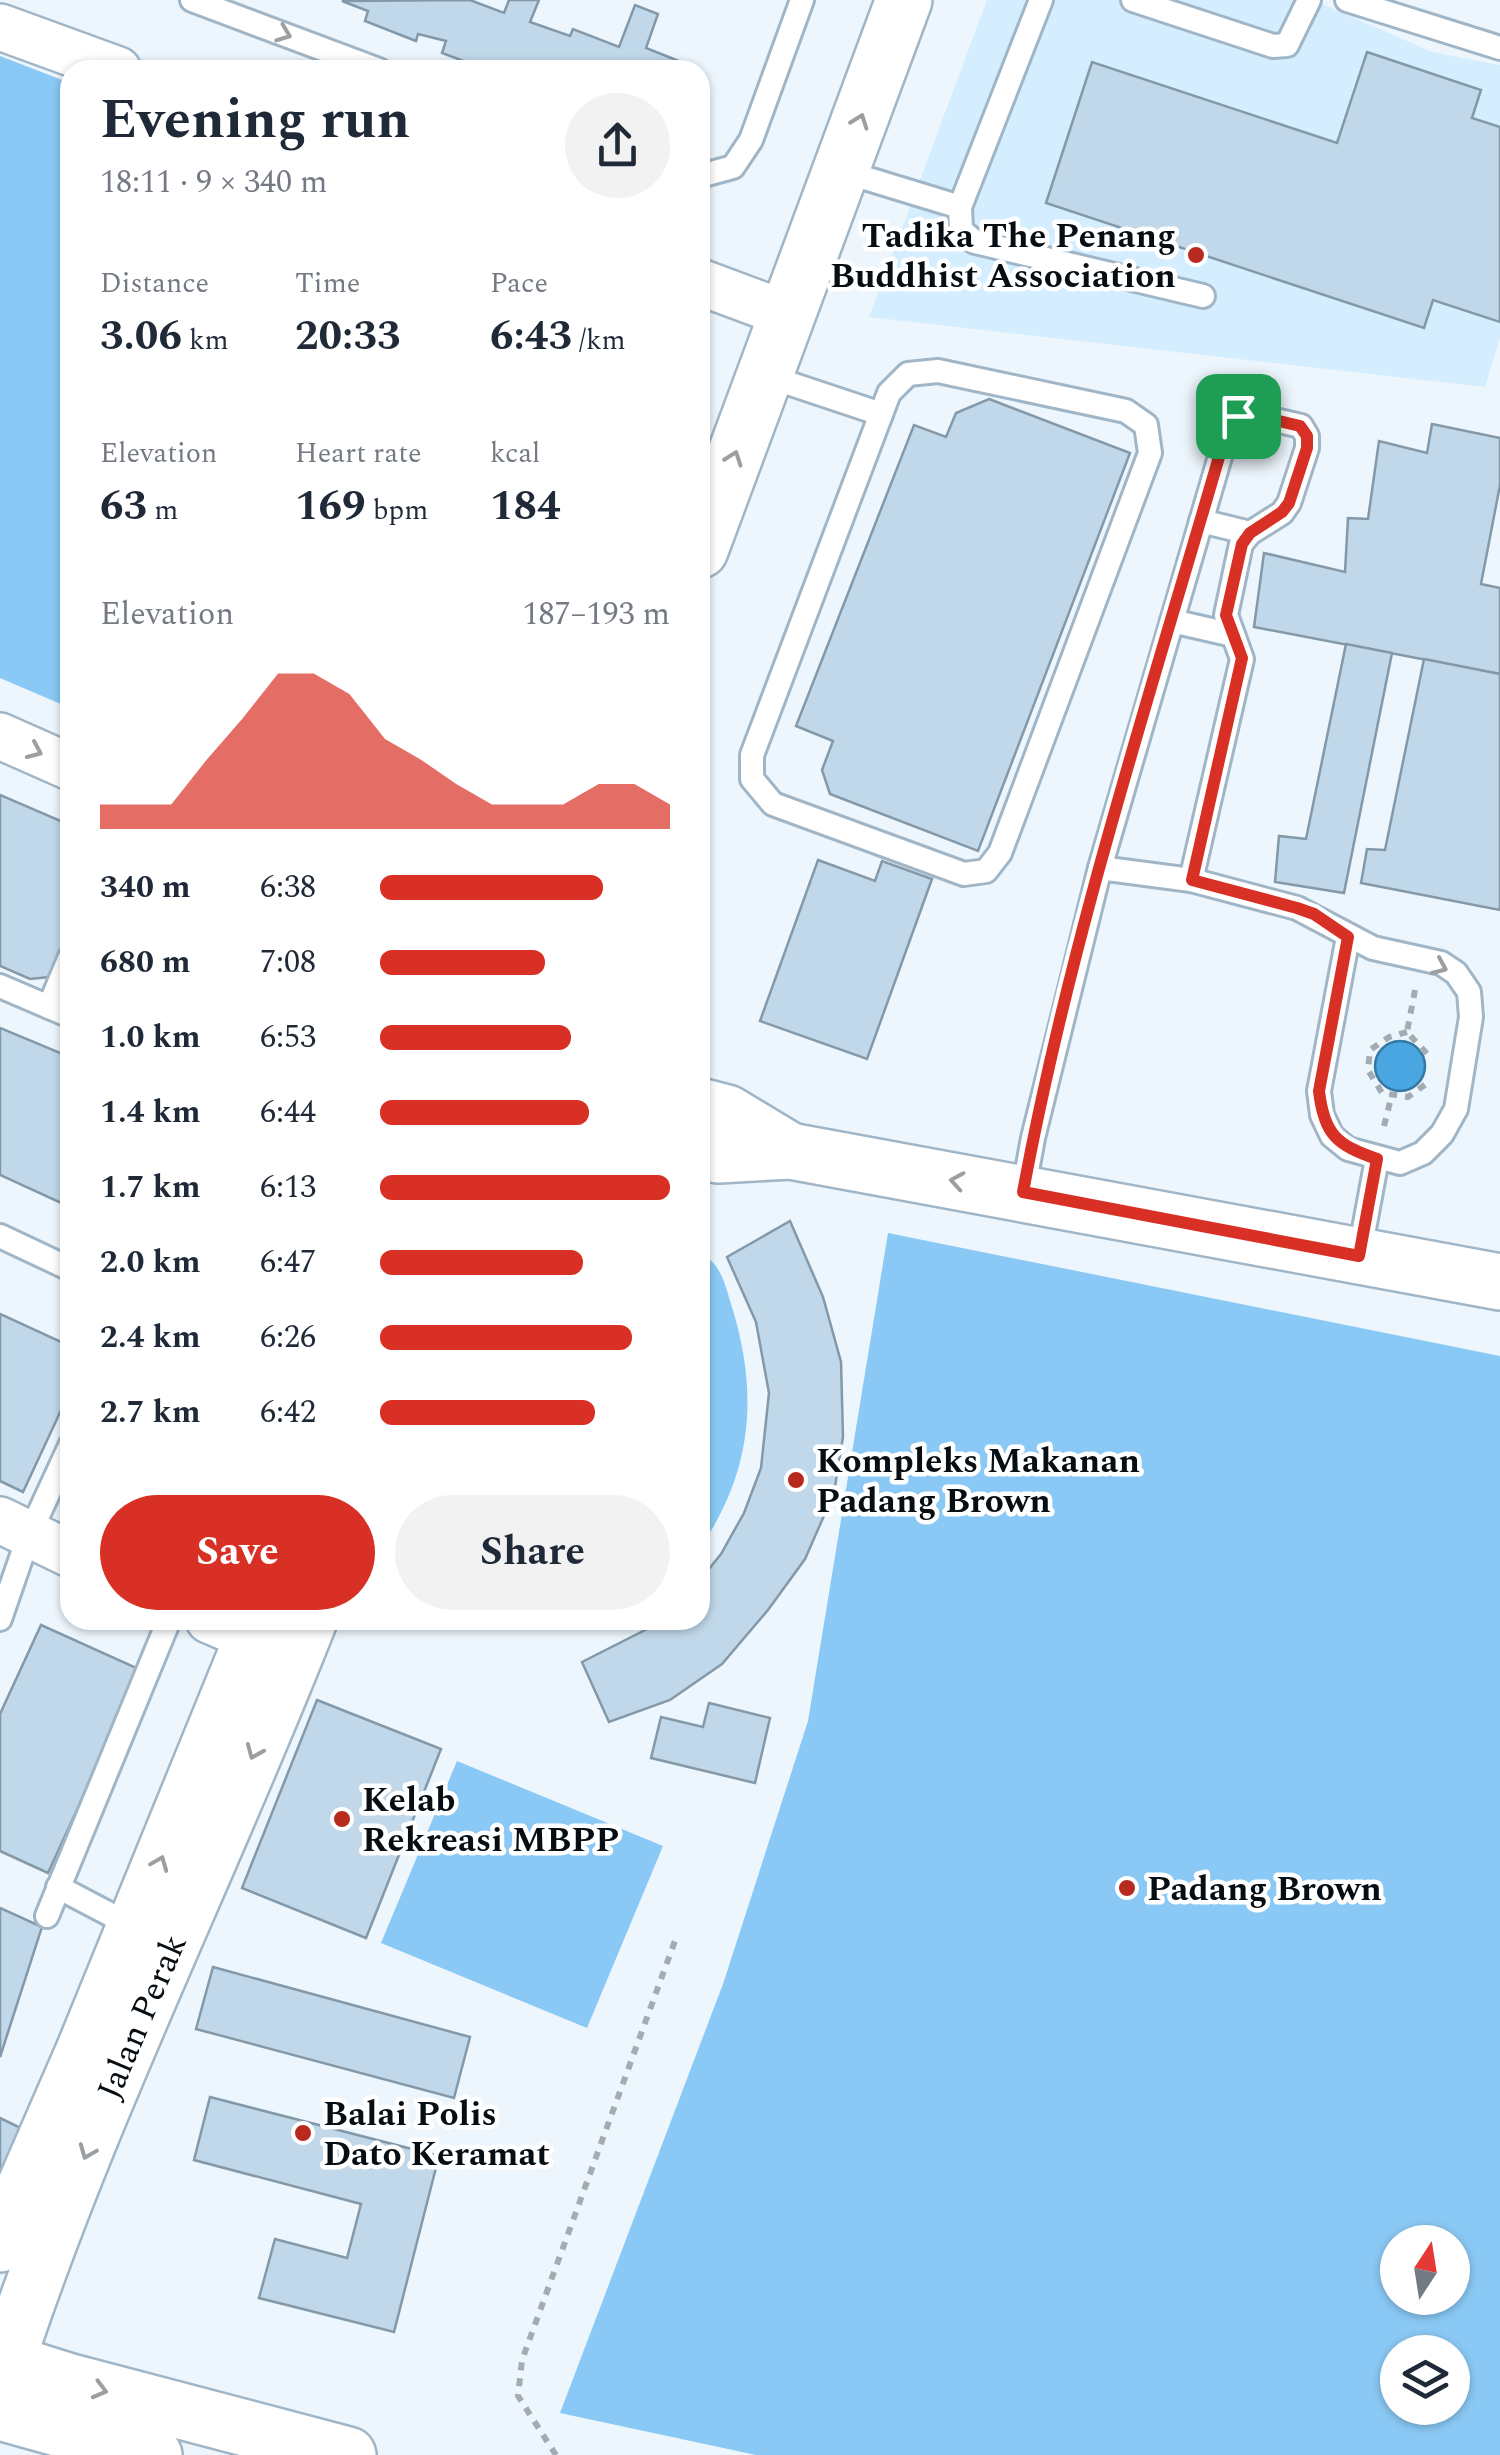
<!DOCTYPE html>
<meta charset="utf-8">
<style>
body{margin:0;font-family:Spectral,serif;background:#f2f2f3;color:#1f2937;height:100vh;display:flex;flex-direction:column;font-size:38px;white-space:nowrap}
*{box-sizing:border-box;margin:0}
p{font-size:32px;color:#747a83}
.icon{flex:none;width:55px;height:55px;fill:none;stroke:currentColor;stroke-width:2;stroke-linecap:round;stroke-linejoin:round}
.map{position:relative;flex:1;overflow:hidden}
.details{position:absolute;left:60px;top:60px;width:650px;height:1570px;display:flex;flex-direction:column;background:#fff;border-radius:30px;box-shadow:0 2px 8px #0004}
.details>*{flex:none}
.needle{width:65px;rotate:12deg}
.tools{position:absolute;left:1380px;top:2225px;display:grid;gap:20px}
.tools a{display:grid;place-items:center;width:90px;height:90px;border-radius:50%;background:#fff;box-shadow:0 2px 8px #0004;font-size:50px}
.pin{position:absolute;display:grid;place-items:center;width:85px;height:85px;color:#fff;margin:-42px;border-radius:20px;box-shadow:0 5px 15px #0006}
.round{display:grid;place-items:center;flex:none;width:105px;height:105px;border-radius:52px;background:#f2f2f3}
.headline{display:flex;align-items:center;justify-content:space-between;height:170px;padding:0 40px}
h1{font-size:55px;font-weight:700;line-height:75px}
.stats{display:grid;grid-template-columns:repeat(3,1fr);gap:15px;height:170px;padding:10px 40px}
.stats div{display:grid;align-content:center}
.stats b{font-size:42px;font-weight:700}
.stats small{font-size:28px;font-weight:400}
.stats p{font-size:28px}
.chart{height:280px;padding:20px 40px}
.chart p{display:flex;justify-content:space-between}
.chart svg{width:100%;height:180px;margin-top:10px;fill:#d93025;opacity:.7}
.cta{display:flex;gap:20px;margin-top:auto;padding:20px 40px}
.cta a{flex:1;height:115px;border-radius:60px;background:#d93025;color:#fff;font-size:40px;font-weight:700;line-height:115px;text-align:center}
.cta a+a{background:#f2f2f3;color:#1f2937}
ul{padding:0 40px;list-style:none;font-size:32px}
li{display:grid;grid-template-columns:160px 120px 1fr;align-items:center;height:75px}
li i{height:25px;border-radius:12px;background:#d93025}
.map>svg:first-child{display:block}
</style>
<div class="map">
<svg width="1500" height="2455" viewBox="0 0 1500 2455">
<rect width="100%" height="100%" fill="#edf6fd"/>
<!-- built -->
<polygon fill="#d4edff" points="987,0 1313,0 1432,52 1500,65 1500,338 1485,387 869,317"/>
<!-- green -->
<g fill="#8ac9f5" fill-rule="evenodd">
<polygon points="0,56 70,83 70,708 0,678"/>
<path d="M888,1233L1500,1356V2455H756L560,2413L723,1984L808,1721ZM1398,2242H1452V2298H1398ZM1398,2352H1452V2408H1398Z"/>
<path d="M700,1254C720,1261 725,1284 731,1304C759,1392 753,1471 700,1548Z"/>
<polygon points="457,1761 663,1846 587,2028 381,1943"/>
</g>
<!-- water -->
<circle fill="#49a6e1" stroke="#3578a3" stroke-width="2.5" cx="1400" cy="1066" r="25"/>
<!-- building -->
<g fill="#c0d8e9" stroke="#8399a9" stroke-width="2.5">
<polygon points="470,0 504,13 509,0 539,0 530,22 570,36 573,29 619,47 635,5 658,14 646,48 694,67 693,70 467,70 469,63 442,53 446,41 418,34 416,41 365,21 368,11 342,1"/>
<polygon points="1367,52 1481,90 1472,118 1500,127 1500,322 1433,300 1424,328 1046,203 1092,62 1337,143"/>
<polygon points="989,399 1130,453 978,851 830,794 822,770 833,741 796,726 914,425 946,437 956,413"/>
<polygon points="1432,424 1500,438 1500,485 1481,584 1500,588 1500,674 1254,627 1264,553 1345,572 1348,518 1368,519 1379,441 1427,453"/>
<polygon points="1346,644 1392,653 1344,893 1275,882 1279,836 1306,839"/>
<polygon points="1424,659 1500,674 1500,910 1361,883 1367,849 1385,850"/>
<polygon points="0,795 70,825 70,929 49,977 30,979 0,966"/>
<polygon points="818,860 875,881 882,861 932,879 867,1059 760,1021"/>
<polygon points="0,1028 70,1057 70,1207 0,1175"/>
<polygon points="790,1221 823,1297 841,1362 843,1437 834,1493 805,1559 768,1610 722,1664 670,1700 609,1722 582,1662 665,1620 700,1620 700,1580 721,1554 744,1513 761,1468 769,1393 756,1322 727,1257"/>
<polygon points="0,1314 70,1346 70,1391 23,1492 0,1481"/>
<polygon points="41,1625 141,1670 48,1873 0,1851 0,1714"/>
<polygon points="317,1700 441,1749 366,1938 242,1888"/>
<polygon points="709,1703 770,1718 755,1783 651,1758 661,1717 703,1727"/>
<polygon points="0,1908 42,1927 0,2057"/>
<polygon points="213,1967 470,2037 454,2098 196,2029"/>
<polygon points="210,2097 439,2156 394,2332 259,2298 275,2239 347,2258 361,2204 194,2160"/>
<polygon points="0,2118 25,2130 0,2184"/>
</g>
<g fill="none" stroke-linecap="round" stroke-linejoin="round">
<defs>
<g id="service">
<polyline points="192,0 379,70"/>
<polyline points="1041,0 960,207 961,230 975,242 1203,296"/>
<polyline points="1133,0 1273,46 1287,45 1309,0"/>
<polyline points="1347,0 1500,48"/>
<polyline points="842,171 960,207"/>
<polyline points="700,176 733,167 751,140 802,0"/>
<polygon points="938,371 1126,411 1146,425 1150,453 1000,853 986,871 964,874 773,804 752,779 752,755 889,393 908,374"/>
<polyline points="764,375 881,414"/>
<polyline points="1201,521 1250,533"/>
<polyline points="1172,621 1233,635"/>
<polyline points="1100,868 1229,426 1237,416 1249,414 1301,426 1307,436 1307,448 1289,503 1282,513 1250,533 1241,544 1226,615 1242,659 1191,880"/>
<polyline points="0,986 70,1016"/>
<polyline points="49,1007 70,957"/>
<polyline points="1023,1193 1033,1138 1100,868 1191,880 1297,908 1373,948 1441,963 1456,973 1469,992 1471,1017 1456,1109 1442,1134 1423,1153 1400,1163 1348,1149 1332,1136 1322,1115 1319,1091 1348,937"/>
<polyline points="0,1236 70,1269"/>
<polyline points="1359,1256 1377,1159"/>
<polyline points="0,1619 29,1535 70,1446"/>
<polyline points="58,1887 134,1927"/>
<polyline points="47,1916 169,1620"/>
</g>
<g id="minor">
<polyline points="0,27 118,70"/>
<polyline points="700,282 786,314"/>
<polyline points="0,736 70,767"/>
<polyline points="0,1520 70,1554"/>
<polyline points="209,1620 281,1651"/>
</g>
<g id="secondary">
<polyline points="700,550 904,0"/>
<polyline points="700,1106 727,1113 790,1151"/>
<polyline points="700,1152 719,1155 790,1151 1500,1282"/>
<polyline points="0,2244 84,2051 260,1620"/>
<path id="s1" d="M0,2382C84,2121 209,1875 309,1620"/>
</g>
<g id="primary">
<polyline points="0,2360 67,2381 348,2455"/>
<polyline points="0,2412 154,2455"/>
</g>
</defs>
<!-- service casing -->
<use href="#service" stroke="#a0b6c7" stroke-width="28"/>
<!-- minor casing -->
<use href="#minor" stroke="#a0b6c7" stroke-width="50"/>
<!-- secondary casing -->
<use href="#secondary" stroke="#a0b6c7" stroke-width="60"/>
<!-- primary casing -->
<use href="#primary" stroke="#a0b6c7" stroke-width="60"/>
<!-- path -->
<g stroke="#a3acb2" stroke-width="6" stroke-dasharray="8 8" stroke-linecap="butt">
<polyline points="1415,990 1407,1032 1430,1057"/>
<polyline points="1407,1032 1389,1037 1370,1050 1368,1070 1382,1093 1408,1097 1426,1084"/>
<polyline points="1384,1126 1392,1094"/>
<polyline points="556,2455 518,2396 522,2360 676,1938"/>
</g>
<!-- service -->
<use href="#service" stroke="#fff" stroke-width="22"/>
<!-- minor -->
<use href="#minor" stroke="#fff" stroke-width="45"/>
<!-- secondary -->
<use href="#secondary" stroke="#fff" stroke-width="55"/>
<!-- primary -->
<use href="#primary" stroke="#fff" stroke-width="55"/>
</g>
<!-- one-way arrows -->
<defs><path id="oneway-chevron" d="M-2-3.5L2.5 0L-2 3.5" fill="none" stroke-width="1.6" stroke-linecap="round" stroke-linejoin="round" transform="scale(2.5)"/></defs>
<g stroke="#9b9fa1">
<use href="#oneway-chevron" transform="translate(284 34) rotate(21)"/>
<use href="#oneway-chevron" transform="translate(860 121) rotate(-70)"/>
<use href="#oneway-chevron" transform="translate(734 458) rotate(-70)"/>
<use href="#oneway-chevron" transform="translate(35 751) rotate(24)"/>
<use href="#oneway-chevron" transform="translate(1440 967) rotate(24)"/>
<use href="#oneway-chevron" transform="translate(957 1181) rotate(-170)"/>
<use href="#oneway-chevron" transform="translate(254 1752) rotate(113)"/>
<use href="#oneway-chevron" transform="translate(160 1863) rotate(-68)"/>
<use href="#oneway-chevron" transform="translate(87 2152) rotate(112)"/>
<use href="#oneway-chevron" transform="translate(100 2390) rotate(15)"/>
</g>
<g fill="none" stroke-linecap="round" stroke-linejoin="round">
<defs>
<path id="route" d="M1249,414L1300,426L1307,436V448L1289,503L1282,512L1250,533L1242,544L1226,615L1242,658L1192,880L1297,908L1314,914L1348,937L1319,1091C1324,1135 1337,1145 1377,1159L1359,1256L1023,1192C1071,933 1155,680 1228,426L1238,416Z"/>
</defs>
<!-- route casing -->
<use href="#route" stroke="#fff" stroke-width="20"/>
<!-- route -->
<use href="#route" stroke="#d93025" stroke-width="12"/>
</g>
<!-- markers -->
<g fill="#b82a1d" stroke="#fff" stroke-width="4">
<circle cx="1196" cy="255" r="10"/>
<circle cx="796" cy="1480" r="10"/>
<circle cx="342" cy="1819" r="10"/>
<circle cx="1127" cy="1888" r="10"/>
<circle cx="303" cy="2133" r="10"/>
</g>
<g text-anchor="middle" stroke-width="9" stroke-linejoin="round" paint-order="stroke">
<!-- poi labels -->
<g font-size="35" font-weight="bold" fill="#060e13" stroke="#fff" text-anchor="start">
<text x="1176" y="247" text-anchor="end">Tadika The Penang<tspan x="1176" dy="40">Buddhist Association</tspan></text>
<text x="816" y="1472">Kompleks Makanan<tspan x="816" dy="40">Padang Brown</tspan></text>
<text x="362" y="1811">Kelab<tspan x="362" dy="40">Rekreasi MBPP</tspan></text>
<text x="1147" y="1900">Padang Brown</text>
<text x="323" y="2125">Balai Polis<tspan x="323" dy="40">Dato Keramat</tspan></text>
</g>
<!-- street labels -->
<g font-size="35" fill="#060e13" stroke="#fff">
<text dy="12" stroke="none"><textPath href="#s1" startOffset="392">Jalan Perak</textPath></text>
</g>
</g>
</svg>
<div class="tools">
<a><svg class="needle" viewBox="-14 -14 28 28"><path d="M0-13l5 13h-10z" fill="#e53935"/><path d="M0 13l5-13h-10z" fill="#747a83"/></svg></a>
<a><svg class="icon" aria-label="layers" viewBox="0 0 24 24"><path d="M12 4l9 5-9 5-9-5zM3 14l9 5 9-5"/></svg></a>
</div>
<div class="pin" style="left:1238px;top:416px;background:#1e9e55"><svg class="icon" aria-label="arrive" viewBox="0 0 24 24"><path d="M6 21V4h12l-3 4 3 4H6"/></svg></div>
<section class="details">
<div class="headline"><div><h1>Evening run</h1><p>18:11 · 9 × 340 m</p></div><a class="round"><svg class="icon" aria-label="share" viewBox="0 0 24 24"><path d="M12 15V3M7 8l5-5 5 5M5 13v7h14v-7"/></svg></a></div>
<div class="stats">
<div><p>Distance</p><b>3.06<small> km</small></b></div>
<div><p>Time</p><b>20:33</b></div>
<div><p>Pace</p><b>6:43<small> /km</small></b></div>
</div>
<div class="stats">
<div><p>Elevation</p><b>63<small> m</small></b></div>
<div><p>Heart rate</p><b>169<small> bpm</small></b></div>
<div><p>kcal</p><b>184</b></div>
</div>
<div class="chart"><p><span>Elevation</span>187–193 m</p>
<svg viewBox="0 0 160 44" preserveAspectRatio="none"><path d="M0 44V38L10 38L20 38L30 27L40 17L50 6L60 6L70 11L80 22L90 27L100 33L110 38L120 38L130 38L140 33L150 33L160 38V44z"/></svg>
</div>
<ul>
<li><b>340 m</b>6:38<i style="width:77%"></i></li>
<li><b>680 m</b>7:08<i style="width:57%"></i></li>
<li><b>1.0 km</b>6:53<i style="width:66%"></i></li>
<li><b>1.4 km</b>6:44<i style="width:72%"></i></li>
<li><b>1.7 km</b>6:13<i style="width:100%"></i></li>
<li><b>2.0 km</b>6:47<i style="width:70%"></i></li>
<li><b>2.4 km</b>6:26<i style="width:87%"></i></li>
<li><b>2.7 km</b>6:42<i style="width:74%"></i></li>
</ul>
<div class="cta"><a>Save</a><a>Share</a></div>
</section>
</div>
